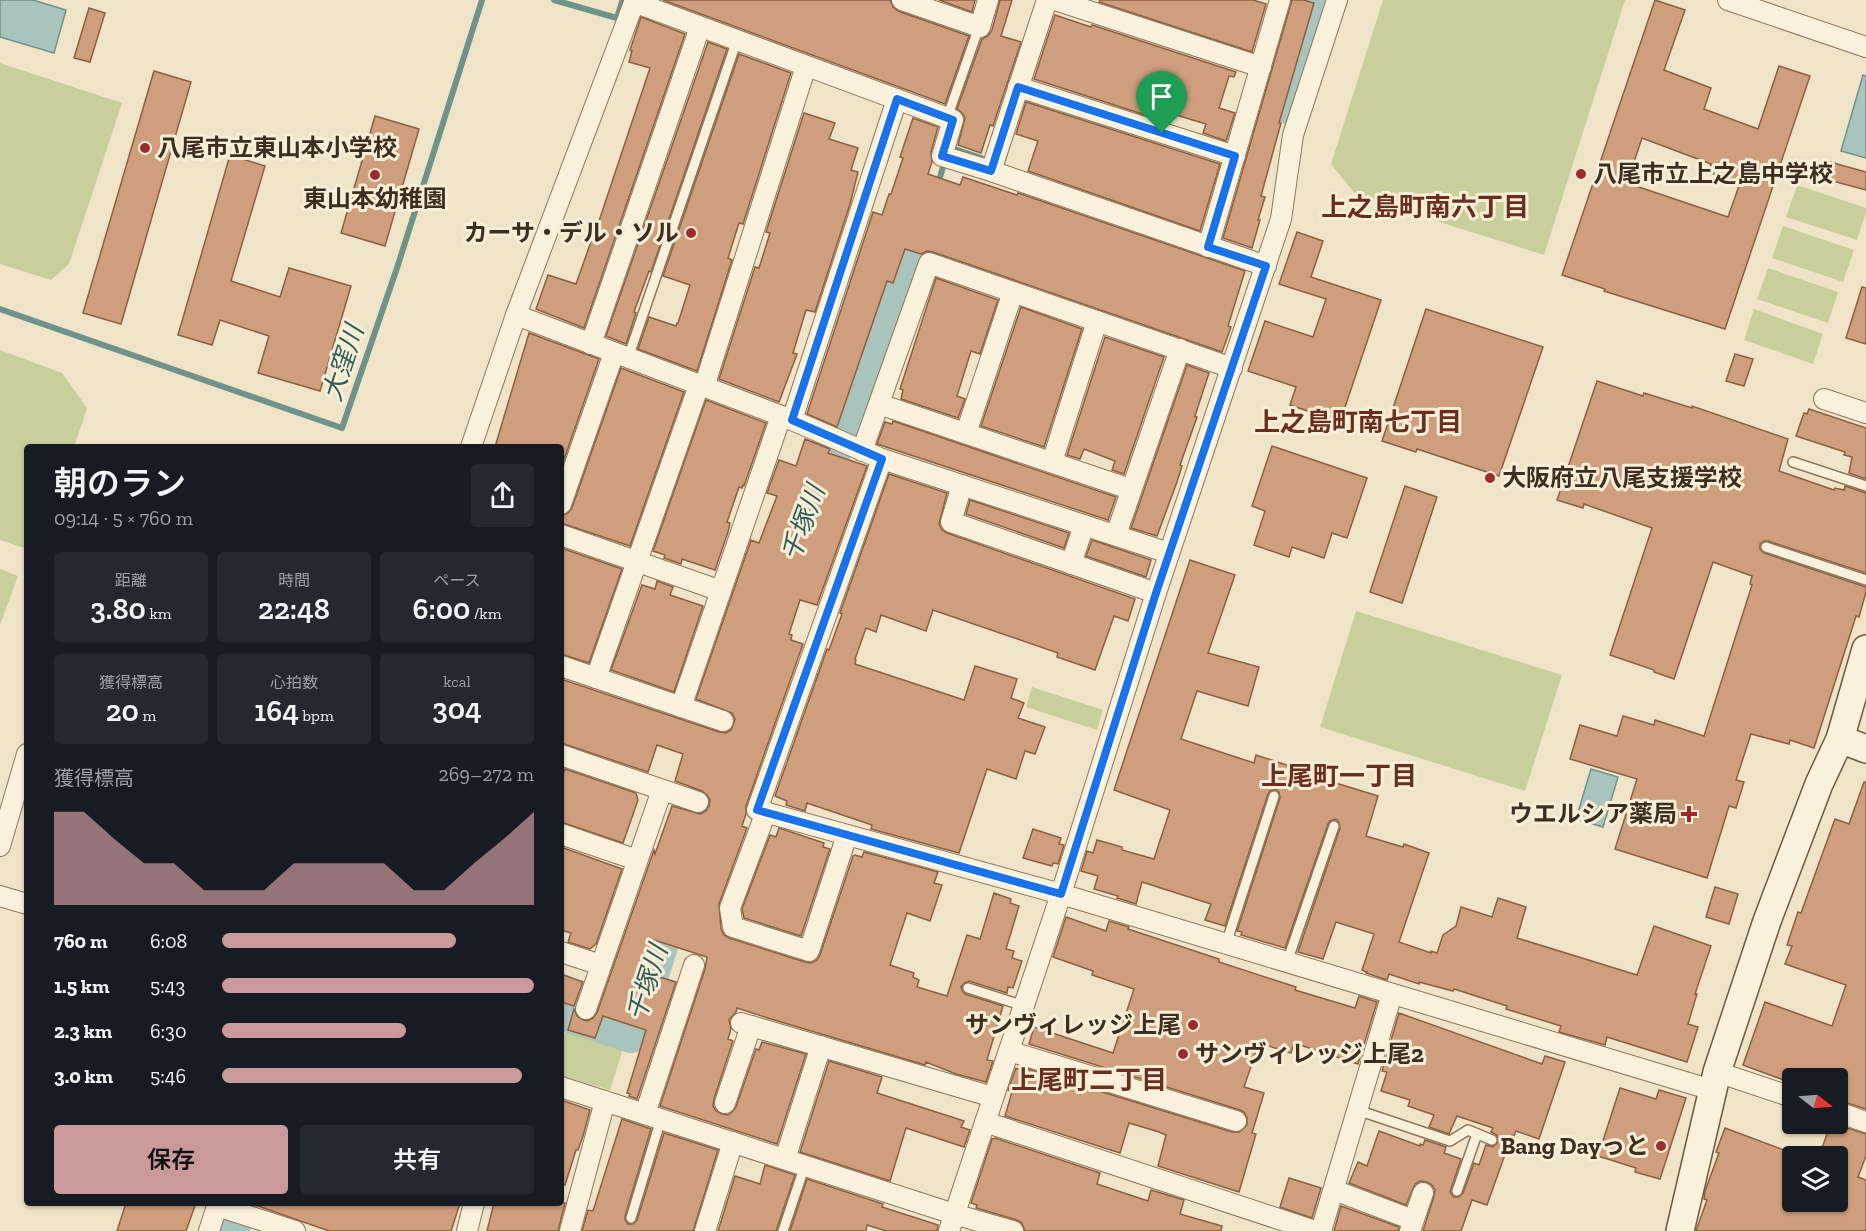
<!DOCTYPE html>
<html lang="ja">
<meta charset="utf-8">
<style>
body{margin:0;font-family:"Zilla Slab","Noto Sans JP",serif;background:#242831;color:#f1f3f6;height:100vh;display:flex;flex-direction:column;font-size:22px;white-space:nowrap}
*{box-sizing:border-box;margin:0}
p{font-size:20px;color:#9ea1a6}
.icon{flex:none;width:33px;height:33px;fill:none;stroke:currentColor;stroke-width:2;stroke-linecap:round;stroke-linejoin:round}
.map{position:relative;flex:1;overflow:hidden}
.side{position:absolute;left:24px;top:444px;width:540px;height:762px;display:flex;flex-direction:column;background:#171b24;border-radius:6px;box-shadow:0 2px 4px #0004}
.side>*{flex:none}
.needle{width:39px;rotate:107deg}
.controls{position:absolute;left:1782px;top:1068px;display:grid;gap:12px}
.controls a{display:grid;place-items:center;width:66px;height:66px;border-radius:6px;background:#171b24;box-shadow:0 2px 4px #0004;font-size:30px}
.pin{position:absolute;display:grid;place-items:center;width:51px;height:51px;color:#fff;margin:-62px -26px;border-radius:50% 50% 50% 0;rotate:-45deg;box-shadow:0 0 6px #0007}
.pin .icon{rotate:45deg}
.round{display:grid;place-items:center;flex:none;width:63px;height:63px;border-radius:6px;background:#242831}
.overview{display:flex;align-items:center;justify-content:space-between;height:102px;padding:0 30px}
h1{font-size:33px;font-weight:600;line-height:45px}
.metrics{display:grid;grid-template-columns:repeat(3,1fr);gap:9px;height:102px;padding:6px 30px}
.metrics div{display:grid;align-content:center;border-radius:6px;background:#242831;text-align:center}
.metrics b{font-size:30px;font-weight:600}
.metrics small{font-size:16px;font-weight:400}
.metrics p{font-size:16px}
.chart{height:168px;padding:12px 30px}
.chart p{display:flex;justify-content:space-between}
.chart svg{width:100%;height:108px;margin-top:6px;fill:#cc999b;opacity:.7}
.action{display:flex;gap:12px;margin-top:auto;padding:12px 30px}
.action a{flex:1;height:69px;border-radius:6px;background:#cc999b;color:#111;font-size:24px;font-weight:600;line-height:69px;text-align:center}
.action a+a{background:#242831;color:#f1f3f6}
ul{padding:0 30px;list-style:none;font-size:20px}
li{display:grid;grid-template-columns:96px 72px 1fr;align-items:center;height:45px}
li i{height:15px;border-radius:8px;background:#cc999b}
.map>svg:first-child{display:block}
</style>
<div class="map">
<svg width="1866" height="1231" viewBox="0 0 1866 1231">
<rect width="100%" height="100%" fill="#f0e4c8"/>
<!-- green -->
<g fill="#c9cf9b">
<polygon points="1383,0 1625,0 1544,255 1357,196 1331,164"/>
<polygon points="0,63 122,103 69,264 51,280 0,264"/>
<polygon points="1797,185 1866,208 1866,213 1857,240 1786,217"/>
<polygon points="1783,226 1854,250 1843,282 1772,258"/>
<polygon points="1768,268 1838,292 1828,323 1757,299"/>
<polygon points="1754,309 1823,334 1813,364 1744,340"/>
<polygon points="0,350 62,373 87,408 74,447 27,447 27,549 0,540"/>
<polygon points="0,569 18,576 0,625"/>
<polygon points="1356,611 1562,675 1525,791 1320,727"/>
<polygon points="1032,687 1103,710 1097,730 1026,707"/>
<polygon points="570,1018 627,1036 610,1090 561,1076 561,1045"/>
</g>
<!-- water -->
<g fill="#a9c4bc" stroke="#6f938a" stroke-width="1.5">
<polygon points="0,0 33,0 66,10 54,53 0,37"/>
<polygon points="1863,75 1866,76 1866,158 1841,151"/>
<polygon points="1591,769 1618,777 1603,827 1576,819"/>
</g>
<g fill="none" stroke-linecap="round" stroke-linejoin="round">
<!-- stream -->
<g stroke="#6f938a" stroke-width="6">
<polyline points="554,0 617,18 622,2"/>
<polyline points="949,147 981,158"/>
<polyline points="938,184 945,160"/>
<polyline points="0,309 342,428 397,268 482,0"/>
</g>
<!-- river -->
<g stroke="#a9c4bc" stroke-width="38">
<polyline points="1293,107 1326,0"/>
<polyline points="811,500 828,454 848,434 927,225 938,215 943,215"/>
<polyline points="561,1011 631,1034 728,729 750,666"/>
<polyline points="230,1231 239,1203"/>
</g>
</g>
<!-- building -->
<g fill="#cf9f7d" stroke="#8d5f41" stroke-width="1.5" fill-rule="evenodd">
<polygon points="663,0 890,0 893,7 898,11 969,36 945,104"/>
<polygon points="939,0 975,0 972,12"/>
<polygon points="1000,0 1012,0 1001,36 1021,42 993,126 990,125 981,153 958,145 965,118 962,113 957,109 982,39 988,36 992,30"/>
<polygon points="1100,0 1253,0 1266,4 1252,52 1099,2"/>
<polygon points="1292,0 1303,0 1314,3 1279,123 1281,123 1261,196 1265,197 1258,220 1260,220 1252,248 1223,238"/>
<path d="M1655,0L1685,10L1664,70L1711,88L1704,109L1758,129L1779,66L1810,76L1725,329L1604,291L1605,289L1562,275ZM1642,138L1711,164L1708,172L1740,183L1728,217L1627,183Z"/>
<polygon points="89,8 105,13 90,62 74,58"/>
<polygon points="1055,15 1091,27 1092,25 1236,72 1234,77 1229,76 1219,108 1235,113 1226,141 1203,133 1206,124 1173,114 1170,123 1034,79"/>
<polygon points="641,17 685,34 584,328 536,309 548,275 576,284 593,236 594,236 650,68 629,62 632,51 630,50"/>
<polygon points="708,42 727,49 651,272 649,271 634,312 636,313 626,344 606,336"/>
<polygon points="739,54 791,73 743,224 739,223 728,258 732,260 697,371 638,349 649,317 676,326 677,323 678,323 690,285 663,276"/>
<polygon points="154,71 191,82 121,324 83,313"/>
<polygon points="1026,102 1220,164 1200,231 1028,171 1038,141 1016,134"/>
<polygon points="804,113 835,123 829,139 858,148 851,170 858,172 850,204 815,312 806,310 793,353 797,354 779,402 719,379 755,267 759,268 770,233 766,232"/>
<polygon points="375,116 419,129 385,246 341,233"/>
<polygon points="913,118 938,127 931,152 932,162 928,174 960,185 963,177 1017,195 1018,193 1245,271 1228,326 1231,327 1222,352 933,252 927,251 921,254 905,249 893,283 887,281 837,427 807,414 873,212 882,215 889,194 891,194 903,158 900,157"/>
<polygon points="230,155 265,166 231,281 280,297 289,268 351,286 320,391 258,373 269,336 220,320 212,345 178,335"/>
<polygon points="1830,162 1866,172 1866,190 1825,179"/>
<polygon points="1297,232 1323,241 1311,277 1381,300 1340,422 1290,405 1296,387 1248,371 1265,321 1313,337 1326,299 1279,284"/>
<polygon points="936,278 998,300 980,354 971,351 957,396 965,399 958,418 901,399 903,390 900,389"/>
<polygon points="1862,287 1866,288 1866,344 1846,338"/>
<polygon points="1021,307 1082,329 1044,447 981,426"/>
<polygon points="1426,309 1543,347 1499,476 1417,449 1416,452 1382,441"/>
<polygon points="529,333 599,359 561,468 561,447 495,447"/>
<polygon points="1105,337 1164,357 1124,474 1112,470 1115,461 1084,449 1080,459 1067,455"/>
<polygon points="1735,354 1753,359 1744,386 1726,381"/>
<polygon points="1187,365 1209,373 1195,416 1197,417 1180,465 1182,466 1177,482 1157,536 1131,528"/>
<polygon points="621,368 684,392 630,546 561,523 561,516 568,513 572,508"/>
<polygon points="1597,381 1643,396 1644,393 1692,408 1692,406 1788,439 1779,471 1834,490 1835,488 1844,490 1845,486 1866,493 1866,573 1768,541 1764,541 1760,544 1760,549 1764,553 1866,587 1866,592 1859,617 1856,616 1814,748 1790,740 1789,744 1751,734 1736,780 1744,782 1736,808 1729,806 1707,878 1615,849 1637,779 1570,759 1580,725 1617,736 1623,716 1654,725 1655,720 1704,736 1752,585 1750,584 1752,576 1713,562 1674,679 1654,672 1654,670 1610,655 1652,528 1584,504 1583,508 1557,500"/>
<polygon points="706,400 766,423 744,486 743,485 742,488 739,487 727,522 730,523 728,532 715,570 682,559 681,564 664,558 665,555 653,551"/>
<polygon points="1809,409 1866,428 1866,479 1849,473 1852,457 1844,455 1845,452 1796,436 1804,413 1807,414"/>
<polygon points="893,421 1116,497 1108,520 877,444 885,422 892,424"/>
<polygon points="805,439 830,449 828,453 867,466 817,605 800,600 789,634 792,635 791,640 803,644 746,806 746,814 742,826 747,828 719,904 721,929 724,935 729,938 805,962 811,963 817,960 820,955 853,856 855,855 862,857 864,852 938,872 934,883 942,885 930,921 907,913 890,965 914,973 913,977 919,980 917,987 947,996 967,935 980,939 994,893 1011,899 1010,903 1019,906 1006,949 1014,951 1012,958 1022,961 1013,988 1008,987 1007,993 969,981 964,983 961,987 963,992 965,994 1003,1006 987,1060 993,1061 986,1082 956,1074 926,1062 925,1065 771,1019 737,1008 736,1012 729,1020 731,1029 728,1039 733,1041 714,1099 713,1106 716,1111 722,1114 728,1115 732,1112 736,1107 756,1049 759,1050 762,1042 806,1054 777,1144 660,1106 705,969 707,957 651,939 640,971 676,982 637,1099 629,1096 630,1094 627,1093 646,1030 603,1016 595,1038 568,1030 574,1009 577,1016 583,1020 588,1021 593,1018 597,1013 654,850 655,854 672,806 700,814 706,811 709,806 710,800 707,795 702,791 675,781 683,754 657,745 648,772 561,743 561,679 719,732 726,733 731,730 735,719 732,713 696,699 751,540 759,543 777,496 767,493 779,460 796,466"/>
<polygon points="1272,446 1367,478 1347,538 1332,533 1324,558 1292,547 1289,557 1254,545 1265,511 1252,506"/>
<polygon points="889,474 947,493 939,524 942,530 947,533 1135,599 1128,621 1114,616 1095,670 1057,657 1058,653 933,610 926,631 881,615 876,632 866,628 855,659 856,660 855,664 964,700 975,666 1017,679 1011,698 1024,703 1018,718 1045,727 1035,754 1025,751 1016,779 987,769 959,853 871,829 872,825 807,803 805,811 786,805 787,801 775,796 827,649 829,650 842,614 840,613"/>
<polygon points="1405,486 1437,497 1402,603 1370,592"/>
<polygon points="970,500 1069,533 1064,548 966,514"/>
<polygon points="1092,540 1151,560 1146,577 1086,556"/>
<polygon points="561,548 622,569 589,663 561,654"/>
<polygon points="1190,560 1235,575 1208,653 1259,667 1248,706 1197,691 1181,739 1254,763 1256,755 1311,773 1310,775 1378,796 1366,836 1403,847 1404,844 1429,853 1399,942 1431,953 1431,951 1437,953 1443,935 1456,926 1461,907 1492,917 1498,898 1526,907 1517,938 1637,975 1654,926 1711,946 1695,994 1697,994 1688,1024 1698,1027 1687,1062 1607,1037 1605,1045 1559,1032 1561,1026 1506,1009 1507,1006 1454,989 1453,991 1419,982 1419,984 1389,974 1387,980 1366,973 1367,972 1362,970 1374,934 1336,922 1323,959 1298,952 1340,828 1339,822 1336,819 1330,821 1328,824 1285,948 1241,935 1242,932 1237,931 1280,798 1279,792 1276,789 1270,791 1268,794 1225,926 1205,920 1211,904 1142,882 1136,904 1117,898 1118,896 1094,889 1098,876 1081,871 1087,851 1093,853 1097,840 1122,847 1122,850 1154,859 1170,810 1114,790"/>
<polygon points="657,581 673,587 670,595 703,606 674,692 611,670 642,585 655,589"/>
<polygon points="565,769 636,793 638,800 623,843 561,822 561,779"/>
<polygon points="1864,782 1866,782 1866,1109 1838,1100 1838,1078 1792,1078 1792,1083 1743,1065 1765,1002 1832,1026 1846,985 1785,964 1792,946 1787,945 1798,912 1801,913 1835,819 1849,824"/>
<polygon points="779,828 824,843 823,847 830,849 801,936 744,918 742,909 770,835 776,837"/>
<polygon points="1033,829 1061,838 1059,844 1064,845 1058,864 1053,863 1052,866 1023,858"/>
<polygon points="561,847 622,869 596,944 590,949 568,942 571,933 561,930"/>
<polygon points="1715,887 1738,894 1729,924 1706,917"/>
<polygon points="1066,917 1106,931 1109,921 1129,927 1128,929 1219,959 1219,962 1296,987 1295,990 1355,1008 1359,996 1377,1002 1358,1064 1294,1043 1291,1053 1259,1043 1244,1087 1264,1093 1252,1133 1256,1134 1251,1151 1239,1192 1158,1166 1166,1135 1159,1132 1129,1123 1120,1153 1005,1116 1012,1092 1008,1090 1016,1068 1020,1070 1021,1067 1232,1132 1239,1132 1247,1125 1247,1118 1244,1112 1240,1110 1029,1044 1034,1027 1113,1053 1134,989 1092,975 1093,971 1053,957"/>
<polygon points="561,974 583,982 574,1006 561,1002"/>
<polygon points="1399,1013 1542,1064 1545,1056 1565,1062 1539,1139 1516,1131 1514,1136 1512,1135 1487,1205 1472,1200 1461,1231 1423,1231 1434,1196 1435,1190 1432,1185 1427,1182 1420,1181 1415,1184 1406,1205 1349,1183 1358,1162 1367,1166 1379,1131 1420,1146 1420,1144 1423,1145 1425,1140 1446,1147 1444,1153 1461,1159 1450,1192 1454,1197 1459,1197 1463,1193 1474,1163 1479,1165 1486,1145 1493,1147 1498,1142 1497,1135 1491,1132 1493,1128 1457,1116 1449,1134 1429,1127 1434,1115 1408,1106 1410,1100 1381,1091 1387,1072 1382,1071"/>
<polygon points="829,1061 882,1077 877,1093 964,1121 961,1127 970,1130 964,1147 906,1128 890,1181 800,1152"/>
<polygon points="1620,1088 1656,1099 1659,1090 1686,1098 1660,1179 1635,1172 1636,1168 1598,1156"/>
<polygon points="561,1100 590,1110 583,1136 578,1150 576,1150 565,1185 561,1184"/>
<polygon points="622,1119 651,1129 625,1216 625,1220 628,1224 633,1224 637,1220 664,1133 718,1150 693,1231 582,1231 588,1210 593,1211"/>
<polygon points="1838,1125 1866,1134 1866,1156 1858,1177 1866,1180 1866,1231 1696,1231 1707,1200 1704,1199 1705,1191 1719,1153 1716,1152 1725,1128 1792,1153 1792,1202 1838,1202 1838,1156 1819,1156 1830,1126 1838,1129"/>
<polygon points="995,1138 1100,1173 1097,1184 1148,1201 1151,1190 1184,1200 1180,1214 1222,1226 1221,1231 1025,1231 1022,1223 1017,1220 976,1208 977,1205 971,1203 992,1139"/>
<polygon points="765,1165 795,1175 776,1231 718,1231 735,1176 760,1184"/>
<polygon points="1289,1178 1321,1188 1312,1218 1280,1207"/>
<polygon points="807,1179 883,1204 882,1207 938,1225 937,1231 886,1231 867,1225 866,1231 790,1231"/>
<polygon points="126,1203 196,1203 186,1231 117,1231"/>
<polygon points="255,1203 460,1203 451,1231 329,1231 255,1205"/>
<polygon points="494,1203 565,1203 558,1231 487,1231"/>
<polygon points="1341,1206 1399,1227 1398,1231 1334,1231"/>
</g>
<g fill="none" stroke-linecap="round" stroke-linejoin="round">
<defs>
<g id="lane">
<polyline points="947,118 979,27"/>
<polyline points="628,358 737,40"/>
<polyline points="1793,462 1866,486"/>
<polyline points="1766,547 1866,580"/>
<polyline points="1226,944 1274,796"/>
<polyline points="1287,962 1334,826"/>
<polyline points="968,988 1024,1006"/>
<polyline points="1357,1110 1450,1141 1468,1130 1492,1140"/>
<polyline points="1457,1191 1477,1134"/>
<polyline points="631,1218 661,1119"/>
<polyline points="783,1231 805,1165"/>
</g>
<g id="street">
<polyline points="902,0 980,27 988,0"/>
<polyline points="1055,0 1261,67"/>
<polyline points="1728,0 1866,47"/>
<polyline points="634,2 953,120 942,156 991,171 1047,0"/>
<polyline points="1018,87 1235,156"/>
<polyline points="991,171 1266,266"/>
<polyline points="1208,247 1280,0"/>
<polyline points="516,315 792,420 882,459 1169,553"/>
<polyline points="591,344 700,27"/>
<polyline points="704,387 806,66"/>
<polyline points="1824,399 1866,413"/>
<polyline points="879,404 1130,489"/>
<polyline points="792,420 897,99"/>
<polyline points="966,433 1013,292"/>
<polyline points="471,447 516,315 635,0"/>
<polyline points="862,451 929,263 1232,368"/>
<polyline points="882,459 757,810 1061,894 1712,1090"/>
<polyline points="1052,462 1097,321"/>
<polyline points="962,485 951,522 1156,593"/>
<polyline points="561,504 614,353"/>
<polyline points="561,535 721,591"/>
<polyline points="1116,535 1180,349"/>
<polyline points="1071,564 1084,525"/>
<polyline points="561,666 723,721"/>
<polyline points="596,678 699,385"/>
<polyline points="681,707 781,416"/>
<polyline points="561,755 698,802"/>
<polyline points="766,812 730,908 733,927 809,951 847,835"/>
<polyline points="561,834 637,860"/>
<polyline points="0,846 27,754"/>
<polyline points="0,896 27,904"/>
<polyline points="561,952 601,965"/>
<polyline points="586,1009 662,790"/>
<polyline points="741,1023 993,1097"/>
<polyline points="1009,1051 1236,1121"/>
<polyline points="1717,1072 1792,1097"/>
<polyline points="561,1087 954,1214 1013,1231"/>
<polyline points="725,1103 751,1026"/>
<polyline points="1838,1112 1866,1122"/>
<polyline points="645,1114 694,965"/>
<polyline points="985,1122 1315,1231"/>
<polyline points="785,1159 821,1046"/>
<polyline points="1334,1190 1413,1220"/>
<polyline points="217,1206 295,1231"/>
<polyline points="209,1231 218,1203"/>
<polyline points="467,1231 474,1203"/>
<polyline points="570,1231 605,1101"/>
<polyline points="705,1231 733,1142"/>
<polyline points="949,1231 1061,894 1156,593 1281,219 1293,135 1337,0"/>
<polyline points="1321,1231 1392,994"/>
<polyline points="1410,1231 1423,1193"/>
</g>
<g id="secondary">
<polyline points="1840,739 1866,749"/>
<polyline points="1680,1231 1717,1072 1767,921 1819,784 1840,739 1866,649"/>
</g>
</defs>
<!-- lane casing -->
<use href="#lane" stroke="#8d765c" stroke-width="12"/>
<!-- street casing -->
<use href="#street" stroke="#8d765c" stroke-width="22"/>
<!-- secondary casing -->
<use href="#secondary" stroke="#6f573f" stroke-width="30"/>
<!-- lane -->
<use href="#lane" stroke="#faf1dc" stroke-width="9"/>
<!-- street -->
<use href="#street" stroke="#faf1dc" stroke-width="20"/>
<!-- secondary -->
<use href="#secondary" stroke="#faf1dc" stroke-width="27"/>
</g>
<g fill="none" stroke-linecap="round" stroke-linejoin="round">
<defs>
<polygon id="route" points="1018,87 1235,156 1208,247 1266,266 1156,593 1061,894 757,810 882,459 792,420 897,99 953,120 942,156 991,171"/>
</defs>
<!-- route casing -->
<use href="#route" stroke="#fff" stroke-width="12"/>
<!-- route -->
<use href="#route" stroke="#1a73e8" stroke-width="8"/>
</g>
<!-- markers -->
<g fill="#9e2a2b" stroke="#f7eed8" stroke-width="2">
<circle cx="145" cy="148" r="6"/>
<circle cx="1581" cy="174" r="6"/>
<circle cx="375" cy="175" r="6"/>
<circle cx="691" cy="233" r="6"/>
<circle cx="1490" cy="478" r="6"/>
<path d="M1686 805h6v6h6v6h-6v6h-6v-6h-6v-6h6z"/>
<circle cx="1193" cy="1025" r="6"/>
<circle cx="1183" cy="1054" r="6"/>
<circle cx="1661" cy="1146" r="6"/>
</g>
<g text-anchor="middle" stroke-width="6" stroke-linejoin="round" paint-order="stroke">
<!-- poi labels -->
<g font-size="24" font-weight="bold" fill="#3d2e20" stroke="#f7eed8" text-anchor="start">
<text x="157" y="156">八尾市立東山本小学校</text>
<text x="1593" y="182">八尾市立上之島中学校</text>
<text x="375" y="207" text-anchor="middle">東山本幼稚園</text>
<text x="679" y="241" text-anchor="end">カーサ・デル・ソル</text>
<text x="1502" y="486">大阪府立八尾支援学校</text>
<text x="1677" y="822" text-anchor="end">ウエルシア薬局</text>
<text x="1181" y="1033" text-anchor="end">サンヴィレッジ上尾</text>
<text x="1195" y="1062">サンヴィレッジ上尾2</text>
<text x="1649" y="1154" text-anchor="end">Bang Dayっと</text>
</g>
<!-- neighbourhood labels -->
<g font-size="26" font-weight="bold" fill="#6b2e1e" stroke="#f7eed8">
<text x="1425" y="216">上之島町南六丁目</text>
<text x="1358" y="431">上之島町南七丁目</text>
<text x="1339" y="785">上尾町一丁目</text>
<text x="1089" y="1089">上尾町二丁目</text>
</g>
<!-- water labels -->
<g font-size="26" font-style="italic" fill="#2f5d5a" stroke="#f7eed8">
<text transform="translate(343 363) rotate(-72)" y="9">大窪川</text>
<text transform="translate(803 523) rotate(-70)" y="9">千塚川</text>
<text transform="translate(647 983) rotate(-72)" y="9">千塚川</text>
</g>
</g>
</svg>
<div class="controls">
<a><svg class="needle" viewBox="-14 -14 28 28"><path d="M0-13l5 13h-10z" fill="#e53935"/><path d="M0 13l5-13h-10z" fill="#9ea1a6"/></svg></a>
<a><svg class="icon" aria-label="layers" viewBox="0 0 24 24"><path d="M12 4l9 5-9 5-9-5zM3 14l9 5 9-5"/></svg></a>
</div>
<div class="pin" style="left:1162px;top:133px;background:#1e9e55"><svg class="icon" aria-label="arrive" viewBox="0 0 24 24"><path d="M6 21V4h12l-3 4 3 4H6"/></svg></div>
<section class="side">
<div class="overview"><div><h1>朝のラン</h1><p>09:14 · 5 × 760 m</p></div><a class="round"><svg class="icon" aria-label="share" viewBox="0 0 24 24"><path d="M12 15V3M7 8l5-5 5 5M5 13v7h14v-7"/></svg></a></div>
<div class="metrics">
<div><p>距離</p><b>3.80<small> km</small></b></div>
<div><p>時間</p><b>22:48</b></div>
<div><p>ペース</p><b>6:00<small> /km</small></b></div>
</div>
<div class="metrics">
<div><p>獲得標高</p><b>20<small> m</small></b></div>
<div><p>心拍数</p><b>164<small> bpm</small></b></div>
<div><p>kcal</p><b>304</b></div>
</div>
<div class="chart"><p><span>獲得標高</span>269–272 m</p>
<svg viewBox="0 0 160 44" preserveAspectRatio="none"><path d="M0 44V6L10 6L20 17L30 27L40 27L50 38L60 38L70 38L80 27L90 27L100 27L110 27L120 38L130 38L140 27L150 17L160 6V44z"/></svg>
</div>
<ul>
<li><b>760 m</b>6:08<i style="width:75%"></i></li>
<li><b>1.5 km</b>5:43<i style="width:100%"></i></li>
<li><b>2.3 km</b>6:30<i style="width:59%"></i></li>
<li><b>3.0 km</b>5:46<i style="width:96%"></i></li>
</ul>
<div class="action"><a>保存</a><a>共有</a></div>
</section>
</div>
